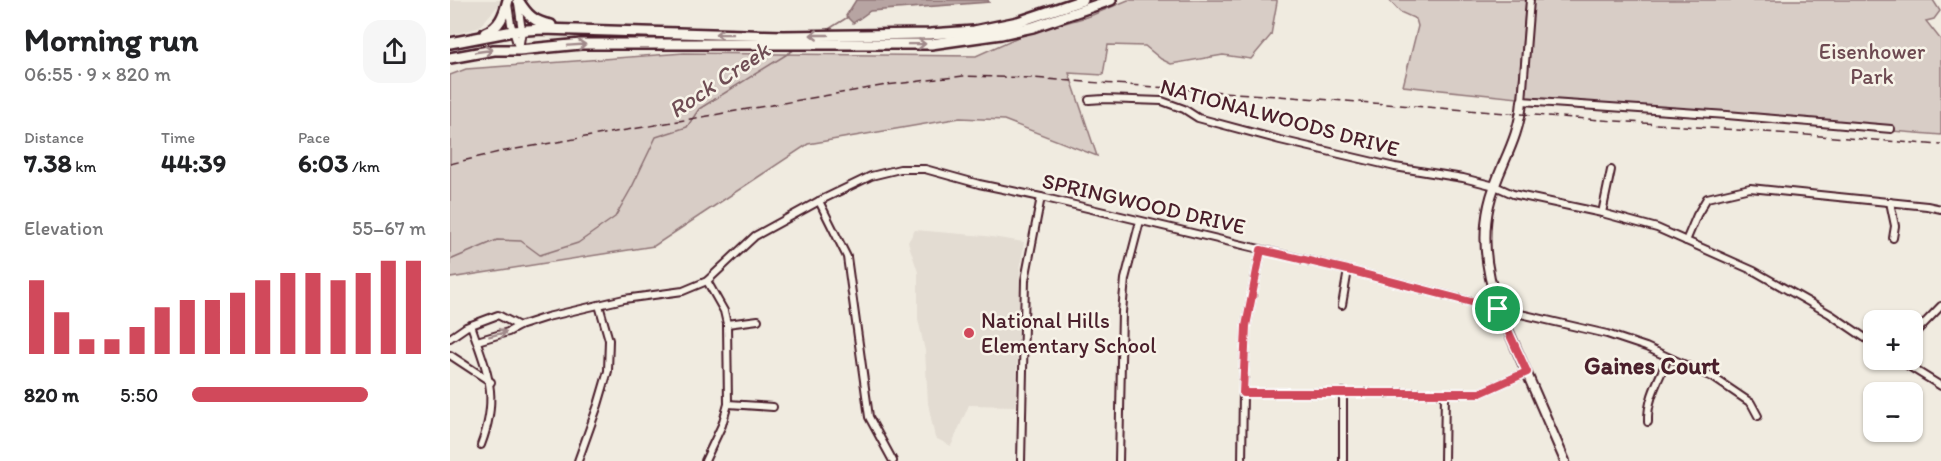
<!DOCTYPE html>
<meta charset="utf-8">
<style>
body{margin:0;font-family:Itim,sans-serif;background:#f6f6f6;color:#202124;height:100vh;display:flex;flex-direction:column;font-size:22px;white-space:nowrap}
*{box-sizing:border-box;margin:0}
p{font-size:20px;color:#757577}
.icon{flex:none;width:33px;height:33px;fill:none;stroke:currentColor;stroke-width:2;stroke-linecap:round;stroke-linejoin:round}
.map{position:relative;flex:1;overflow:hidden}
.drawer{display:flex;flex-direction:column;background:#fff;width:450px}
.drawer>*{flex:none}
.buttons{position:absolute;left:1413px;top:310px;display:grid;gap:12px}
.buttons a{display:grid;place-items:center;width:60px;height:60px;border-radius:12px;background:#fff;box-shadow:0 2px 4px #0004;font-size:30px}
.pin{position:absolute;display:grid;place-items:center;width:51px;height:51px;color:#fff;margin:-26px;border:3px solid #fff;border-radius:50%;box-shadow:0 2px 6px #0007}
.round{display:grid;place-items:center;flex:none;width:63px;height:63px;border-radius:18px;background:#f6f6f6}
.summary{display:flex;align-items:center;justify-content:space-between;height:102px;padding:0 24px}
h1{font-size:33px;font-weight:800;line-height:45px}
.stats{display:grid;grid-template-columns:repeat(3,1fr);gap:9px;height:102px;padding:6px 24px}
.stats div{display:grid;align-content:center}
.stats b{font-size:26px;font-weight:800}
.stats small{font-size:16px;font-weight:400}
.stats p{font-size:16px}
.chart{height:168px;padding:12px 24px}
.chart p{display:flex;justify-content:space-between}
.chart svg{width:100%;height:108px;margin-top:6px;stroke:#d1495b;stroke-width:6}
ul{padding:0 24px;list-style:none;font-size:20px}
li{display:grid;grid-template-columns:96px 72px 1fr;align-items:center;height:45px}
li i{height:15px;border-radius:8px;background:#d1495b}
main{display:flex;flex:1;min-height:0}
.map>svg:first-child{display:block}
</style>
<main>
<section class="drawer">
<div class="summary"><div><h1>Morning run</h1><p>06:55 · 9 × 820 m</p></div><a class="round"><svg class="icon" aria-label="share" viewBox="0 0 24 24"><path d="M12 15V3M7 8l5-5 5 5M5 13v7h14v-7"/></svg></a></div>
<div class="stats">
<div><p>Distance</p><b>7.38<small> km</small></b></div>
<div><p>Time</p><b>44:39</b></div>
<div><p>Pace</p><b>6:03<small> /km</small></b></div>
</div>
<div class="chart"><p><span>Elevation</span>55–67 m</p>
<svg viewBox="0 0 160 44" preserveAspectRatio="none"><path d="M5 44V14M15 44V27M25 44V38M35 44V38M45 44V33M55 44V25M65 44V22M75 44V22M85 44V19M95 44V14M105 44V11M115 44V11M125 44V14M135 44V11M145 44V6M155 44V6"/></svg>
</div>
<ul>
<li><b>820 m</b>5:50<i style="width:75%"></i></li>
</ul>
</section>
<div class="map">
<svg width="1491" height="461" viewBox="0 0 1491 461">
<rect width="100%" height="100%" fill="#f0ebe0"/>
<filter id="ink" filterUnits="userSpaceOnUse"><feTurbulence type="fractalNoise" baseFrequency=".0167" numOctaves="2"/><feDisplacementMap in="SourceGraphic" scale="12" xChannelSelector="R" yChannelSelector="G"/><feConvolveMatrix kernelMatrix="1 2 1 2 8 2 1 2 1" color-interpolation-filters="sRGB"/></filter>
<g filter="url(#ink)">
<!-- built -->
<g fill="#e3dcd2">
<polygon points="0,0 58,0 47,7 28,28 0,35"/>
<polygon points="465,230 535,236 574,242 570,270 566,406 519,405 501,446 485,438 478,403 475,351 468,319 468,272 458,242"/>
</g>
<!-- green -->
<g fill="#d8cdc6" stroke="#917678" stroke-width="1.5">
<polygon points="678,0 827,0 827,2 821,35 801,59 773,55 721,64 711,59 695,46 658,45 653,75 619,73 647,156 554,120 510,118 358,144 204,246 0,278 0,75 16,69 234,53 526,56 575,34 640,16"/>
<polygon points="939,0 1076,0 1068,98 953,86 968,26 966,19 950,12"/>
<polygon points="1078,0 1483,0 1490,11 1484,19 1476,21 1491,40 1491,135 1072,101"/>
</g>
<!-- water -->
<polygon fill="#b7a4a2" stroke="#8b6f72" stroke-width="1.5" points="406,0 538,0 539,2 420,11 403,23 396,16"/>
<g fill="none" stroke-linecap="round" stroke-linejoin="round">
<!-- stream -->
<g stroke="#8b6f72" stroke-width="1.5">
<polyline points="374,32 398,17"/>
<polyline points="0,260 47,240 71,241 90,255 128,243 165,217 182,187 206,137 237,127 249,109 347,48"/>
</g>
<defs>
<g id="minor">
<polyline points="1080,0 1072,101 1277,115 1441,129"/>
<polyline points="68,3 72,31 69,49"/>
<polyline points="58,4 61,24 69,50"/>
<polyline points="639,100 654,99 712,101 734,109 748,118 830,140 945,167 1013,178 1045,186 1063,194 1152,213 1207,228 1304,271 1380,314 1424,344"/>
<polyline points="369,201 397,257 419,417 443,461"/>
<polyline points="1440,202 1445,226 1443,238"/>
<polyline points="1152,213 1161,170"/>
<polyline points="1236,241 1247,215 1257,198 1300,188 1477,206 1491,209"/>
<polyline points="892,305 898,270"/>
<polyline points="277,324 308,320"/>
<path d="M21,325C37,372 50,395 31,445"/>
<polyline points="1462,336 1491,306"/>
<polyline points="0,338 16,327 48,315 69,326"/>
<polyline points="27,341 58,332 69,326 97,317 174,299 233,291 257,281 305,236 369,201 421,176 450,169 475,169 529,184 591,197 898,270 1049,309 1157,334 1196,347 1264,378 1301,403 1308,416"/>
<polyline points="0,355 41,382"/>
<polyline points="1449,360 1491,386"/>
<polyline points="893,392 893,461"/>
<polyline points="793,393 1030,393 1077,372"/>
<polyline points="278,404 323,407"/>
<path d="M1198,422C1197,399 1209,379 1218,358"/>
<polyline points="128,461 148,405 158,371 159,340 149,305"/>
<polyline points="255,461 272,425 278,404 277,324 274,311 257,281"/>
<polyline points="571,461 575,280 591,197"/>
<polyline points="669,461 672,312 675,279 690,221"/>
<polyline points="792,461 793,393 796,326 811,250"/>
<polyline points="994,461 995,393"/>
</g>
<path id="tertiary" d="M1072,101C1069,143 1047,168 1039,205C1031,241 1037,276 1049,309L1115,461"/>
<g id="primary">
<path d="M68,0C77,15 84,22 101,25"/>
<path d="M35,33C50,27 54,15 58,0"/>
<polyline points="0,43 63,31 92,29 333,36 480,34 524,31 568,22 633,0"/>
<polyline points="0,58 44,50 69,50 131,44 481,44 551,34 583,27 661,0"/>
</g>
</defs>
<!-- minor casing -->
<use href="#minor" stroke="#4a1f2b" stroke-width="10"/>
<!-- tertiary casing -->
<use href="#tertiary" stroke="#4a1f2b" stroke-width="12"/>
<!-- primary casing -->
<use href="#primary" stroke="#4a1f2b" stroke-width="14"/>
<!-- minor -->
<use href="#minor" stroke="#f7f3e8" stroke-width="6"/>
<!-- tertiary -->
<use href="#tertiary" stroke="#f7f3e8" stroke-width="8"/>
<!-- primary -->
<use href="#primary" stroke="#f7f3e8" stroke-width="9"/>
<!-- rail -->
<polyline stroke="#4a1f2b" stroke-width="1.5" stroke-dasharray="9 4.5" stroke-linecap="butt" points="0,164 49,152 437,85 513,76 583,78 1491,145"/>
</g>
<!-- one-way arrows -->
<defs><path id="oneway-shaft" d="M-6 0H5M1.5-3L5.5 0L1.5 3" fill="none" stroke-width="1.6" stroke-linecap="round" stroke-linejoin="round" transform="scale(1.5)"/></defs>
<g stroke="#a0898a">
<use href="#oneway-shaft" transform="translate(274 34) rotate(-179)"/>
<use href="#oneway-shaft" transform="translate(369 35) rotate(180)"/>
<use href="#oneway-shaft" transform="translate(467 44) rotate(-1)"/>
<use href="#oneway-shaft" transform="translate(127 45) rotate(-4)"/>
<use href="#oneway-shaft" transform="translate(34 51) rotate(-8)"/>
<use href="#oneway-shaft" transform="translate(48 334) rotate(-15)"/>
</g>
</g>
<g fill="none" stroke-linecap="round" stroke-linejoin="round" filter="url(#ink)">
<defs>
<polygon id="route" points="811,250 898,270 1048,309 1077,372 1030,393 793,393 796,326"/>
</defs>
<!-- route casing -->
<use href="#route" stroke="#fff" stroke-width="12"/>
<!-- route -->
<use href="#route" stroke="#d1495b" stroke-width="8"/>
</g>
<!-- markers -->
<circle fill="#d1495b" stroke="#f7f3e8" stroke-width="2" cx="519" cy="333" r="6"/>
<g text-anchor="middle" stroke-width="5" stroke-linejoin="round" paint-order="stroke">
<!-- park labels -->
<g font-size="22" fill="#6e4a52" stroke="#f7f3e8">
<text x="1422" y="59">Eisenhower<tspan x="1422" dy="25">Park</tspan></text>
</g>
<!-- street labels -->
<g font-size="22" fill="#4a1f2b" stroke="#f7f3e8">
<text transform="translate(830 117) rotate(15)" y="8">NATIONALWOODS DRIVE</text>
<text transform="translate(694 203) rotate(13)" y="8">SPRINGWOOD DRIVE</text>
</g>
<!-- poi labels -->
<g font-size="22" fill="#4a1f2b" stroke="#f7f3e8" text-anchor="start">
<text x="531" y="328">National Hills<tspan x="531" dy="25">Elementary School</tspan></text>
</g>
<!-- water labels -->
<g font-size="24" font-style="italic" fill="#704e55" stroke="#f7f3e8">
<text transform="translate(269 80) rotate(-34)" y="8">Rock Creek</text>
</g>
<!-- neighbourhood labels -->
<g font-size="24" font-weight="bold" fill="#4a1f2b" stroke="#f7f3e8">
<text x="1202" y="374">Gaines Court</text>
</g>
</g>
</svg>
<div class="buttons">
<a>+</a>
<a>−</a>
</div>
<div class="pin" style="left:1048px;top:309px;background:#1e9e55"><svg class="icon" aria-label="arrive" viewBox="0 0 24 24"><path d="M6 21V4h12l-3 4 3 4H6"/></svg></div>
</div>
</main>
